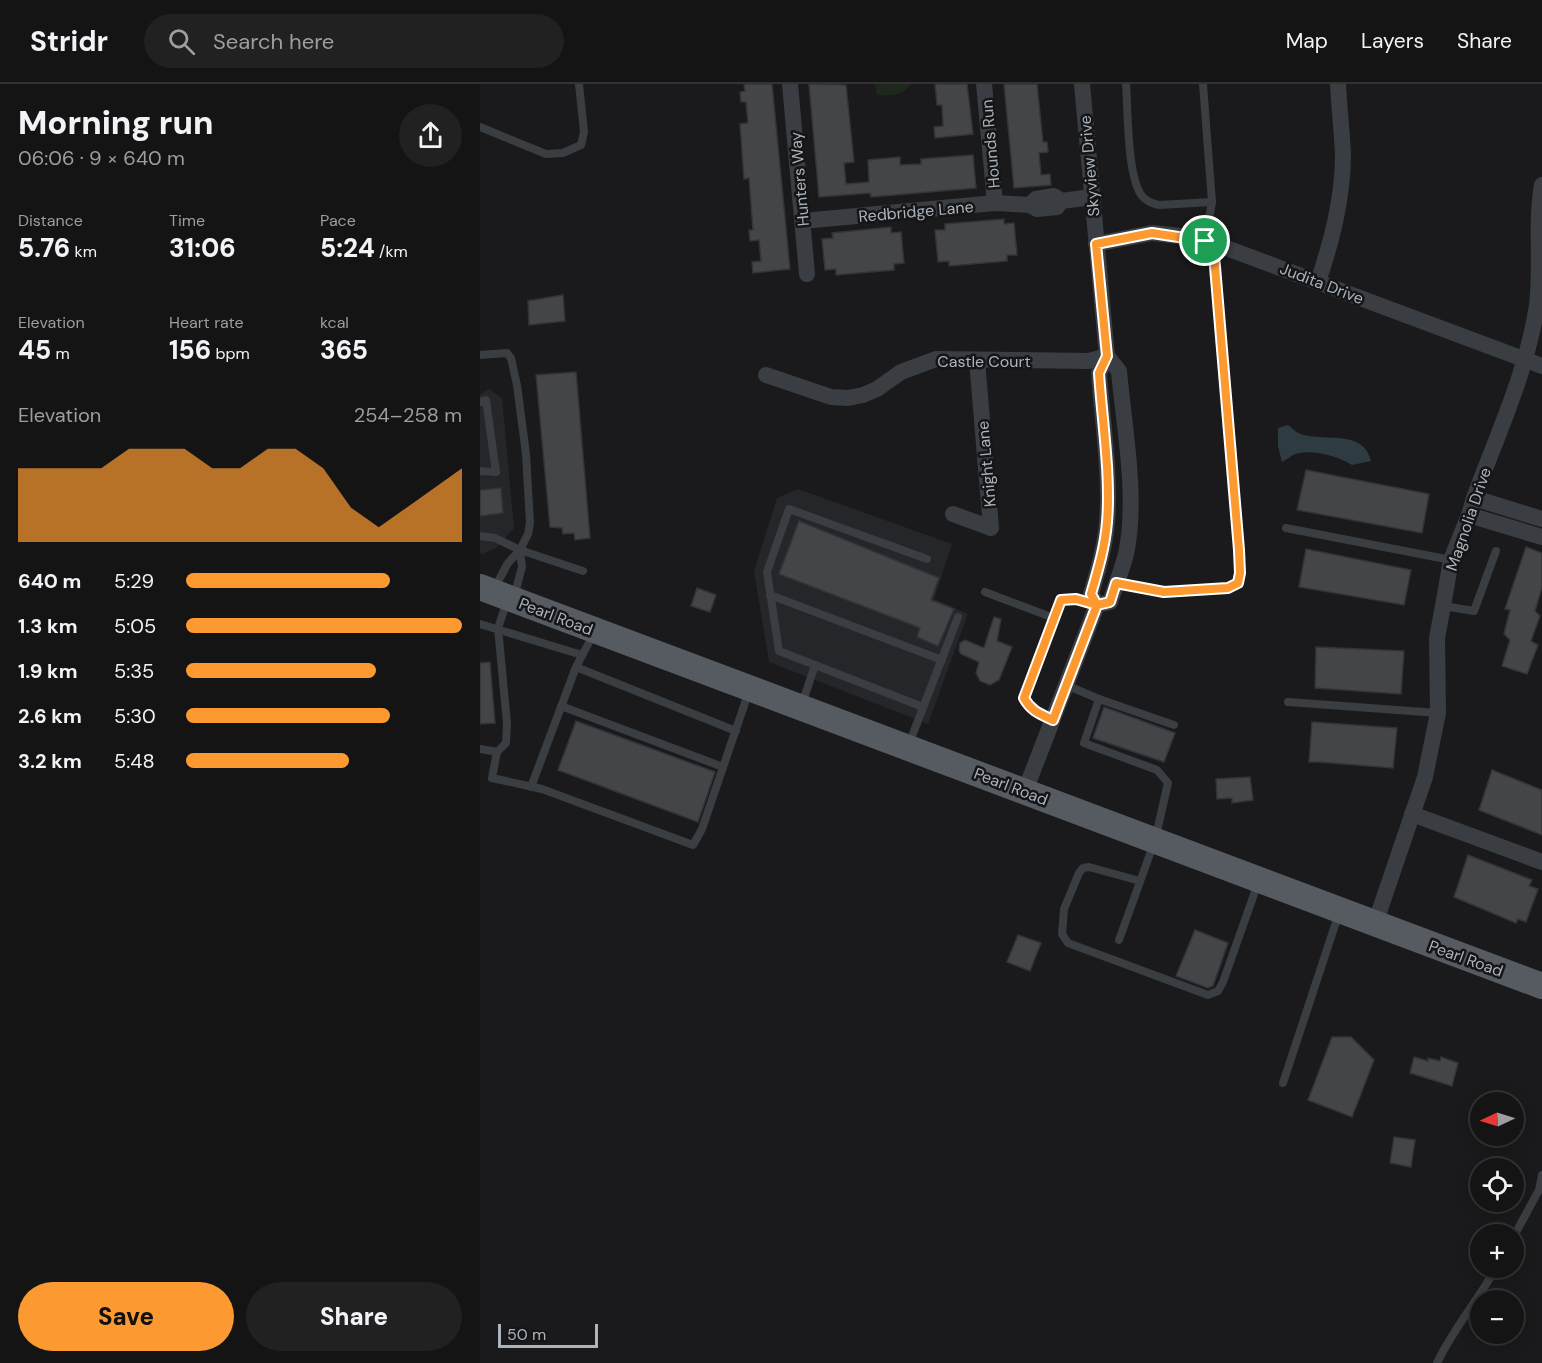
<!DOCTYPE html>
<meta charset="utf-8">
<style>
body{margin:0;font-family:"DM Sans",sans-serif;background:#212122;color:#f1f3f6;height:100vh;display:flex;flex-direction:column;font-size:22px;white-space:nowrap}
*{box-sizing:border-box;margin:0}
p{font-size:20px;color:#9d9ea0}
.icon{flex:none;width:33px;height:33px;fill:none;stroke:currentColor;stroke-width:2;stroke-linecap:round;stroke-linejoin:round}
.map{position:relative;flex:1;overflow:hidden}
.panel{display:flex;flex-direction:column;background:#141415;width:480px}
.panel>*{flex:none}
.needle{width:39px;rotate:266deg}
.buttons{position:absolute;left:990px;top:1008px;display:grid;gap:12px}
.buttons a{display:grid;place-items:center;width:54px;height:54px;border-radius:50%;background:#141415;box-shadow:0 3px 15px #0003,0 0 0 2px #333334;font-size:30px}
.scale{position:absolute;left:18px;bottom:15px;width:100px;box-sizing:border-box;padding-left:6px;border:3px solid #abb3bc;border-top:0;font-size:16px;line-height:21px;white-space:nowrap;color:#abb3bc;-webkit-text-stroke:4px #151517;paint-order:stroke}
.pin{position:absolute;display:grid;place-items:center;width:51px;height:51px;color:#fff;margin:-26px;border:3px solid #fff;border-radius:50%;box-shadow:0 2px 6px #0007}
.round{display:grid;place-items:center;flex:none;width:63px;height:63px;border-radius:32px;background:#212122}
.summary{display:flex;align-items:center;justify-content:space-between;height:102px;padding:0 18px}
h1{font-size:33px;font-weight:800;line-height:45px}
.metrics{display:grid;grid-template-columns:repeat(3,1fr);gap:9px;height:102px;padding:6px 18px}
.metrics div{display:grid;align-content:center}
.metrics b{font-size:26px;font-weight:800}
.metrics small{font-size:16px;font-weight:400}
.metrics p{font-size:16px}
.chart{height:168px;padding:12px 18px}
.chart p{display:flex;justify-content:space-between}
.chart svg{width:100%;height:108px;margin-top:6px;fill:#fc9a31;opacity:.7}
.button{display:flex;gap:12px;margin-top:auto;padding:12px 18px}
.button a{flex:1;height:69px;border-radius:36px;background:#fc9a31;color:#111;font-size:24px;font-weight:800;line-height:69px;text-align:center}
.button a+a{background:#212122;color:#f1f3f6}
ul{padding:0 18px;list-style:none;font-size:20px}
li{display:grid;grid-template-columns:96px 72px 1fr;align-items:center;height:45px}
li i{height:15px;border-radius:8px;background:#fc9a31}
header{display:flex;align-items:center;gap:36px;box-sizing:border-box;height:84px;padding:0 30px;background:#141415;border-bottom:2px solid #333334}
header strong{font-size:28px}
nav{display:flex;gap:33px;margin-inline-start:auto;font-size:21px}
.search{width:420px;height:54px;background:#212122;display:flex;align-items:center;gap:15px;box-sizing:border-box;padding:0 21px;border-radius:33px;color:#9d9ea0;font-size:22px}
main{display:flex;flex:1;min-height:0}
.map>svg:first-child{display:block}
</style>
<header>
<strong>Stridr</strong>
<div class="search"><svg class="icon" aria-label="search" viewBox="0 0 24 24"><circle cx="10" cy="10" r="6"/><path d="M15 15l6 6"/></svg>Search here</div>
<nav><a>Map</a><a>Layers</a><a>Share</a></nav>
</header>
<main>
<section class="panel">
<div class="summary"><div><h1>Morning run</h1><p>06:06 · 9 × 640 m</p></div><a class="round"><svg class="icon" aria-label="share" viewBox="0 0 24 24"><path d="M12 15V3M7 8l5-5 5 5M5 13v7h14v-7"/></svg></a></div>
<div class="metrics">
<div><p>Distance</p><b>5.76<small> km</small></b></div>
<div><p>Time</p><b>31:06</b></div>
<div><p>Pace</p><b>5:24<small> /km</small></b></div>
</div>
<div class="metrics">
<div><p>Elevation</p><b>45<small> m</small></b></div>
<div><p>Heart rate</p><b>156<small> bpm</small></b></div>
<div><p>kcal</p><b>365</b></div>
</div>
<div class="chart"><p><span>Elevation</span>254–258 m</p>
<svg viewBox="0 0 160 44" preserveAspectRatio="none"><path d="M0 44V14L10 14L20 14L30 14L40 6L50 6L60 6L70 14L80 14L90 6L100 6L110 14L120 30L130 38L140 30L150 22L160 14V44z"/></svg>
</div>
<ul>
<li><b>640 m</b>5:29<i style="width:74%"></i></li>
<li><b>1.3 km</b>5:05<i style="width:100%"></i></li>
<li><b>1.9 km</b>5:35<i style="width:69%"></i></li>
<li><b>2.6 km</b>5:30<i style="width:74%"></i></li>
<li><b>3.2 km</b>5:48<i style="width:59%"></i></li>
</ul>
<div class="button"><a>Save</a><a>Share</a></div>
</section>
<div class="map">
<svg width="1062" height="1279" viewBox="0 0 1062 1279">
<rect width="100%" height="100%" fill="#1a1a1c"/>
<!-- built -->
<g fill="#252629">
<polygon points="9,305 22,314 34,444 16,464 3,470 0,469 0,310"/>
<polygon points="318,405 472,460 454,515 488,530 448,640 289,578 274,487 297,414"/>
</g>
<!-- green -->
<path fill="#1f281f" d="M395,0H431C422,12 411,12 397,11Z"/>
<!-- water -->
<path fill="#2e3c41" d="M808,341C813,345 818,350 824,351C848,357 884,346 891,377L872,381C857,372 833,365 815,370C811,372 806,376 802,378L798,362V344Z"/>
<!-- building -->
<g fill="#444549" stroke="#333438" stroke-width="1.5">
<polygon points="264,0 292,0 310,185 273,189 272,178 281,177 279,156 270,157 269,146 273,146 269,94 264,95 260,40 268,39 266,18 261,18 260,8 265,7"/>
<polygon points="329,0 366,1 374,78 364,79 366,100 389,98 388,76 420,73 420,81 441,80 441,75 493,71 496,104 391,113 390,109 339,113"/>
<polygon points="455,0 487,0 493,50 455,54 454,43 463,42 462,21 457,21"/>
<polygon points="524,0 557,0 563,58 567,58 568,68 559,69 561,91 570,90 571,101 534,104"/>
<polygon points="524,135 524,140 534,139 537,171 527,171 527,177 469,182 469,177 458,178 455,146 465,146 465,140"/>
<polygon points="411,143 411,149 421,148 424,179 414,180 414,186 356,191 356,185 345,186 342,155 353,154 352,149"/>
<polygon points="83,211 85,237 49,241 48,217"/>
<polygon points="96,288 110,454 95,456 94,449 83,450 82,444 70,443 56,291"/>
<polygon points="826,386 949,410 942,449 817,426"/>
<polygon points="21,404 23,429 0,432 0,406"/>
<polygon points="319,437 459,494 451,516 474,525 458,562 437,553 440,544 299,490"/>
<polygon points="1046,463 1062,469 1062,503 1055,527 1060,532 1051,557 1058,561 1047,590 1022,582 1030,556 1024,550 1030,526 1025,525"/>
<polygon points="826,465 931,486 924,521 819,503"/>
<polygon points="217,504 236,511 230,528 211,522"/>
<polygon points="514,533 521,535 517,557 532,563 519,596 510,601 500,597 496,589 499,578 481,570 479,566 480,559 485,556 504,564"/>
<polygon points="836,563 924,567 921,610 835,604"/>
<polygon points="10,578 15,639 0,640 0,579"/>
<polygon points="624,623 695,649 684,678 613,654"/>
<polygon points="96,637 235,688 218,738 78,686"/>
<polygon points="832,638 917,644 913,684 839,678 829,678"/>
<polygon points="1012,686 1062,706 1062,751 999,726"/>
<polygon points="770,693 773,716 752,719 752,714 737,715 736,695"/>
<polygon points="988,771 1052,796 1049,802 1058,805 1046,838 1038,835 1036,839 974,813"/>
<polygon points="715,846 748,859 733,902 728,904 696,892"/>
<polygon points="538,851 561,859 550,887 527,878"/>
<polygon points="852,953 871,953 894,976 872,1033 828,1016"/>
<polygon points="934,973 948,977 948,974 960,977 961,973 978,979 972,1002 930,989"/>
<polygon points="914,1053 935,1056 931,1083 910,1079"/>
</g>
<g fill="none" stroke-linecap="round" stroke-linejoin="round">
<!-- lane -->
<g stroke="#3a3d41" stroke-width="8">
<path d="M646,0C648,26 647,93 662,112C667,118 672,119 679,121L732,118"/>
<polyline points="723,0 732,118 725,157"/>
<polyline points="0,43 66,70 83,69 101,61 104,48 99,0"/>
<polyline points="0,271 27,269 31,274 37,301 46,370 50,439 48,450 40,466 28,479 14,505"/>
<polyline points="0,318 6,316 16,388 0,387"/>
<polyline points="806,444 971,476"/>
<polyline points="0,452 15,454 40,466 103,487"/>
<polyline points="637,499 684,508 749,504 758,499 760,489 759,466 733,159"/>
<polyline points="505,508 574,534"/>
<polyline points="290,511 462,576"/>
<polyline points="34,513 42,483 40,466"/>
<polyline points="963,522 994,527 1016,467"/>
<polyline points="0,540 102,571"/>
<polyline points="96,583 114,549"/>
<polyline points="586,601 619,615 604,659 677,686 688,699 675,756 639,856"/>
<polyline points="619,615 694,641"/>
<polyline points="808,618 958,629"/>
<polyline points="322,620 335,581"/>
<polyline points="81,622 243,683"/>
<polyline points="443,623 299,567 287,488 309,425 447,475"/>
<path d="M573,636C560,630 551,627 544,614L581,516L596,515L615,520"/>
<polyline points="429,660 478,533"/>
<polyline points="0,665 17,668 12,694 62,705 213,761 222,745 269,607"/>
<polyline points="17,668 26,659 27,639 18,544 27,517"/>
<polyline points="51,703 96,583 256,647"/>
<polyline points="660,797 609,783 603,784 599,789 584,825 582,850 588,859 728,911 738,907 743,898 778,799"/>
<polyline points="803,999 859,829"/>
<polyline points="1034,1152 1059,1106 1062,1091"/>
<path d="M957,1279C973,1245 998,1216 1016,1184"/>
</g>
<!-- street -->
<g stroke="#3a3d41" stroke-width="16">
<polyline points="310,0 327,190"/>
<polyline points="504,0 515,119"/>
<polyline points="581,117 574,112 556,115 550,121 557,125 577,123 581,117 612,113"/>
<polyline points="323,137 515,119 550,121"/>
<polyline points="616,160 672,149 701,152 733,159 1062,282"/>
<path d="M838,198C852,156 863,114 863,70C862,47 859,23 858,0"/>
<path d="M627,272L639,287C644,344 658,414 646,470C642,486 635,503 630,518L617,521L611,510C618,486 625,463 627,438C631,392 622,335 619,289Z"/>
<polyline points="286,291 351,313 368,314 383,311 397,305 421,288 456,275 609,277 627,272 602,0"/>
<polyline points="994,414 1062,435"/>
<polyline points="473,430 511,444 497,276"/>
<polyline points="989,431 1062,453"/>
<polyline points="545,707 617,521"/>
<polyline points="932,730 1062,778"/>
<path d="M895,840L945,693L958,629L957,554L963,522L971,476L989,431L994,414C1017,351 1047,288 1057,221C1062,181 1055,141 1062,101"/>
</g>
<!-- primary -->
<polyline stroke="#565a61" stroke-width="26" points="0,503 1062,902"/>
</g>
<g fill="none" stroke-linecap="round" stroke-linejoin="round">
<defs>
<path id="route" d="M725,157L672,149L616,160L627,272L619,289C622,335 631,392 627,438C625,463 618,486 611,510L617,521L573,636C560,630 551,627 544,614L581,516L596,515L617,521L630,518L636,499L684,508L748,504L758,499L760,489L759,466L733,159L725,157"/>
</defs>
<!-- route casing -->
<use href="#route" stroke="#fff" stroke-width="12"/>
<!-- route -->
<use href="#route" stroke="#fc9a31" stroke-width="8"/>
</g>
<g text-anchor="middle" stroke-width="5" stroke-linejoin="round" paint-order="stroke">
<!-- street labels -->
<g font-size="16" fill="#abb3bc" stroke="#151517">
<text transform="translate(510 60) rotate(-95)" y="6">Hounds Run</text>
<text transform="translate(609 82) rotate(-95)" y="6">Skyview Drive</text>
<text transform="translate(319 95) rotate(-95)" y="6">Hunters Way</text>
<text transform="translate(436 127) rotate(-5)" y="6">Redbridge Lane</text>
<text transform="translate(842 199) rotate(21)" y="6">Judita Drive</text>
<text x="504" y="283">Castle Court</text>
<text transform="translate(506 380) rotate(-95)" y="6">Knight Lane</text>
<text transform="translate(988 435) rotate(-71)" y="6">Magnolia Drive</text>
<text transform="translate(76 532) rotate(21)" y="6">Pearl Road</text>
<text transform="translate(531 702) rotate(21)" y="6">Pearl Road</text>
<text transform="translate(986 874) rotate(20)" y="6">Pearl Road</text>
</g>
</g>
</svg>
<div class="buttons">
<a><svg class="needle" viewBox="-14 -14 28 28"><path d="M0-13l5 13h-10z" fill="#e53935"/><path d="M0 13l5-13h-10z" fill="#9d9ea0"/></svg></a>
<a><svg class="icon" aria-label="locate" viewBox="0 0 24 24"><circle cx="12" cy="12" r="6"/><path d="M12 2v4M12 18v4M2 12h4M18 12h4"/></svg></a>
<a>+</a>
<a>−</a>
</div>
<div class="scale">50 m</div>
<div class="pin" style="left:725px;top:157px;background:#1e9e55"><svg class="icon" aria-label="arrive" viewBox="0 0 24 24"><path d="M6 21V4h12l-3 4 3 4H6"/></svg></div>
</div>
</main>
